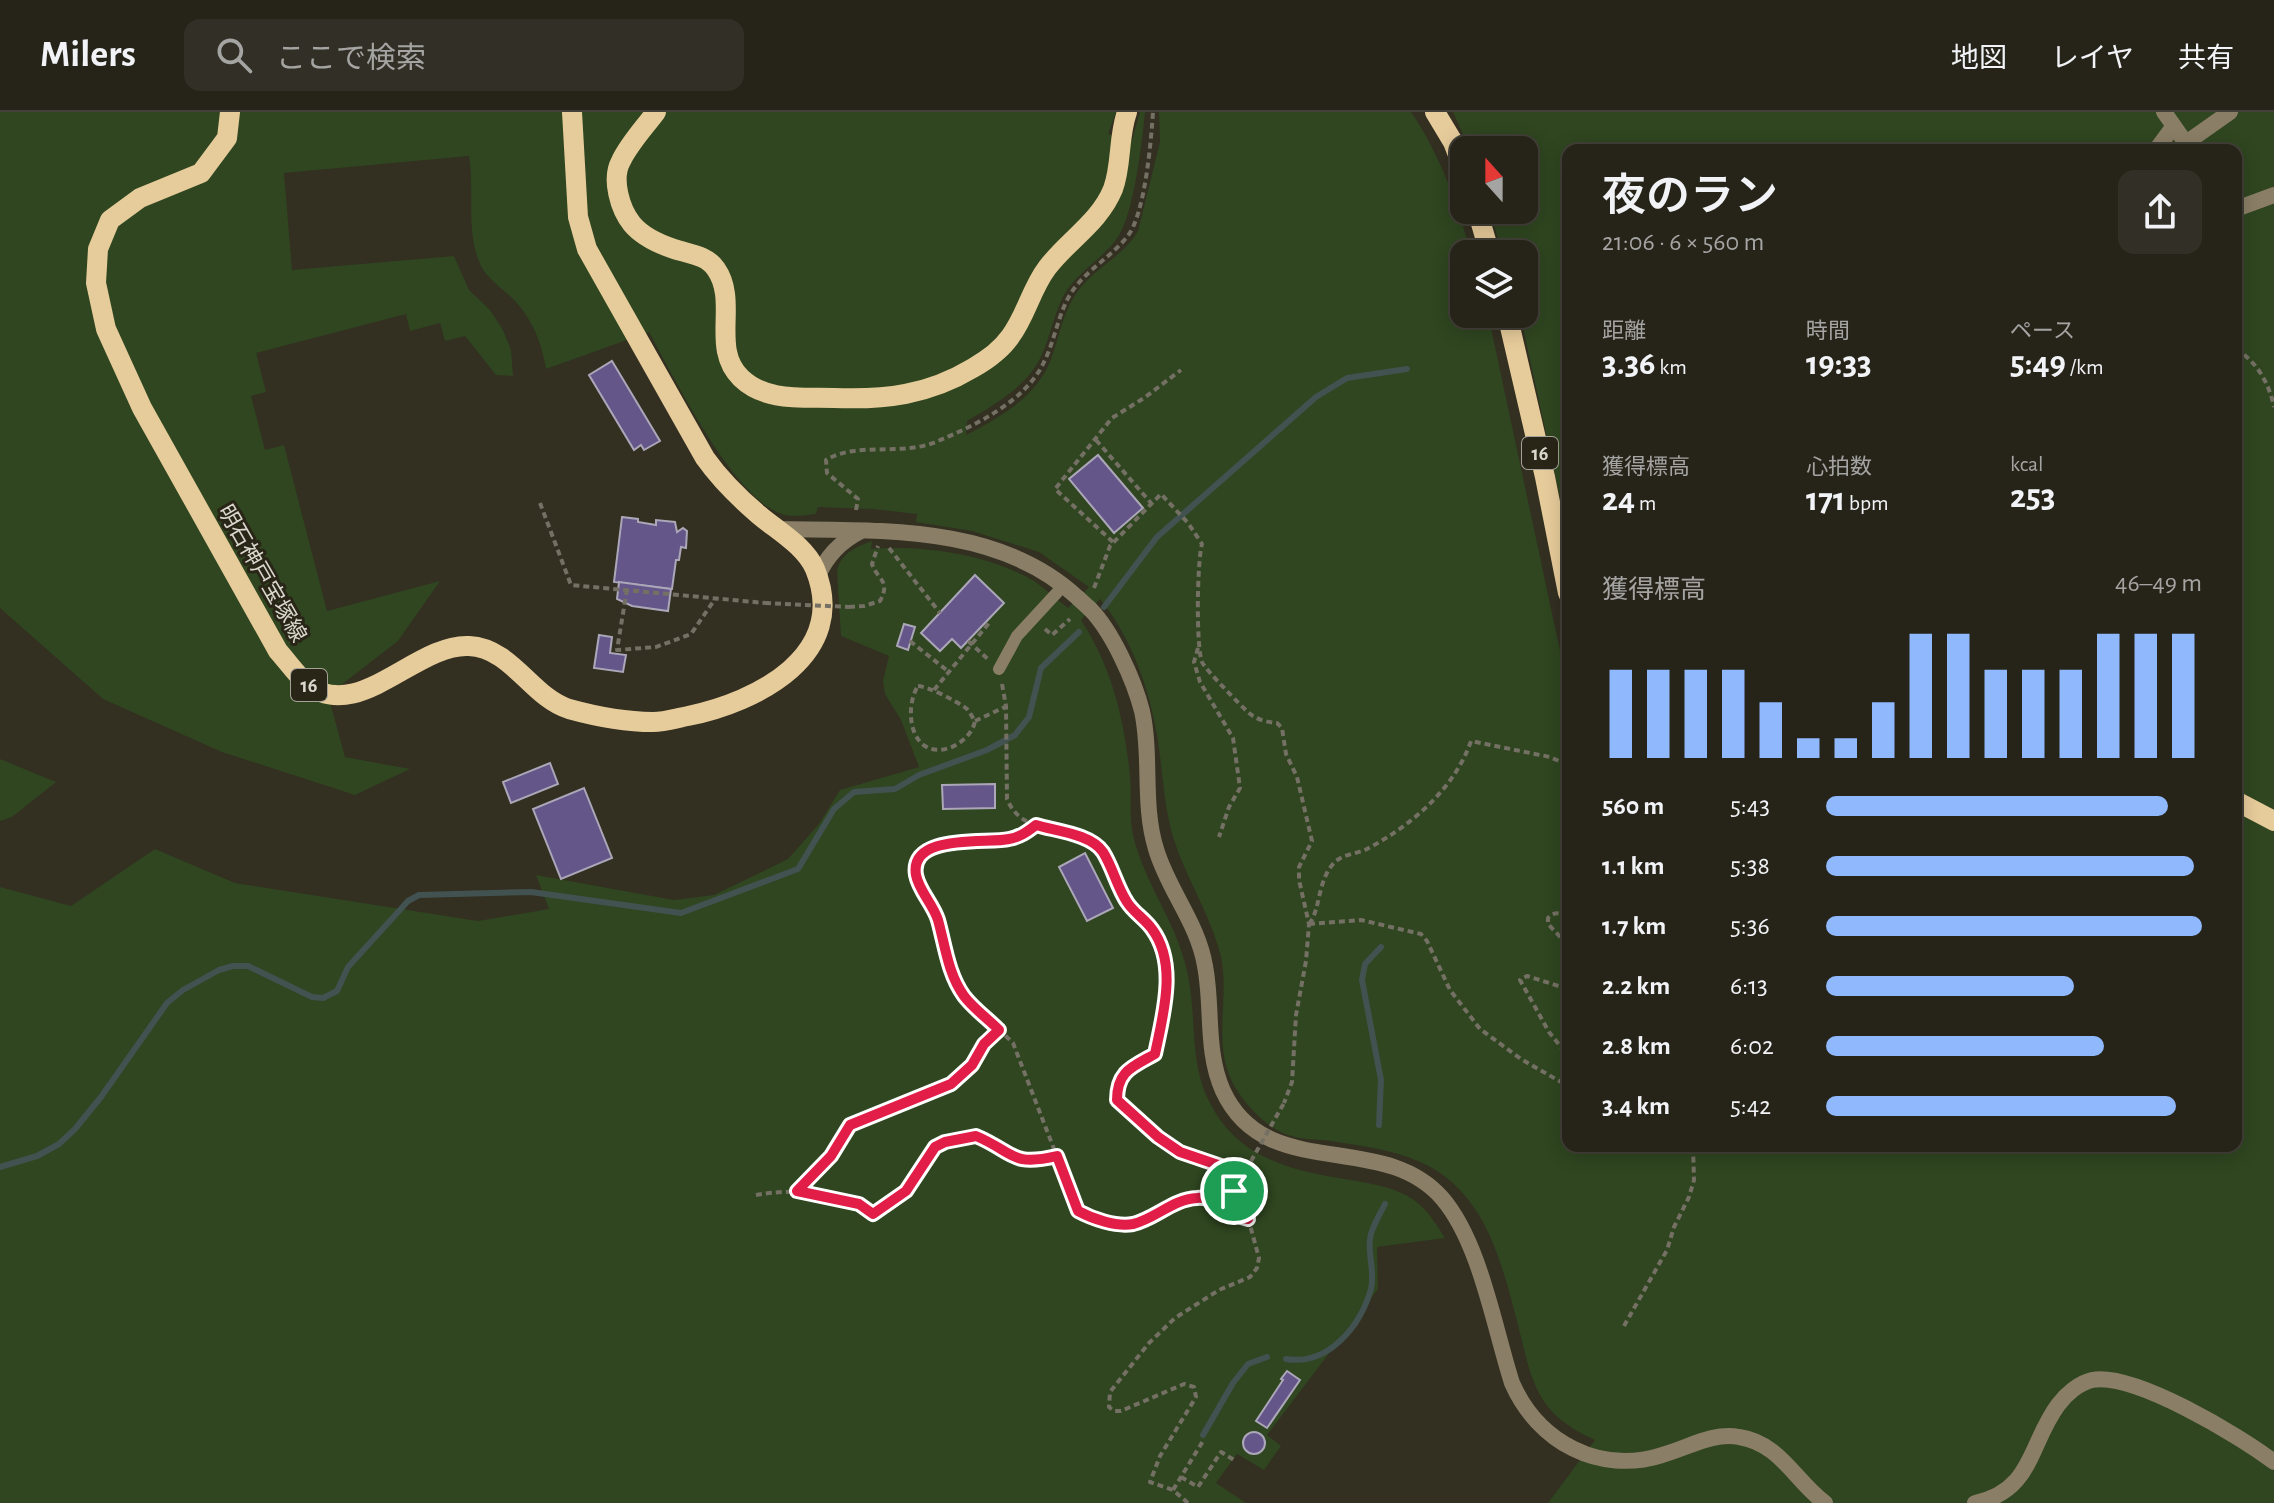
<!DOCTYPE html>
<html lang="ja">
<meta charset="utf-8">
<style>
body{margin:0;font-family:"Alegreya Sans","Noto Sans JP",sans-serif;background:#322f26;color:#f1f3f6;height:100vh;display:flex;flex-direction:column;font-size:30px;white-space:nowrap}
*{box-sizing:border-box;margin:0}
p{font-size:26px;color:#a4a4a2}
.icon{flex:none;width:44px;height:44px;fill:none;stroke:currentColor;stroke-width:2;stroke-linecap:round;stroke-linejoin:round}
.map{position:relative;flex:1;overflow:hidden}
.side{position:absolute;left:1562px;top:32px;width:680px;height:1008px;display:flex;flex-direction:column;background:#262319;border-radius:16px;box-shadow:0 4px 20px #0003,0 0 0 2px #424038}
.side>*{flex:none}
.needle{width:52px;rotate:339deg}
.tools{position:absolute;left:1450px;top:24px;display:grid;gap:16px}
.tools a{display:grid;place-items:center;width:88px;height:88px;border-radius:16px;background:#262319;box-shadow:0 4px 20px #0003,0 0 0 2px #424038;font-size:40px}
.pin{position:absolute;display:grid;place-items:center;width:68px;height:68px;color:#fff;margin:-34px;border:4px solid #fff;border-radius:50%;box-shadow:0 2px 8px #0007}
.round{display:grid;place-items:center;flex:none;width:84px;height:84px;border-radius:16px;background:#322f26}
.overview{display:flex;align-items:center;justify-content:space-between;height:136px;padding:0 40px}
h1{font-size:44px;font-weight:600;line-height:60px}
.stats{display:grid;grid-template-columns:repeat(3,1fr);gap:12px;height:136px;padding:8px 40px}
.stats div{display:grid;align-content:center}
.stats b{font-size:34px;font-weight:600}
.stats small{font-size:22px;font-weight:400}
.stats p{font-size:22px}
.chart{height:224px;padding:16px 40px}
.chart p{display:flex;justify-content:space-between}
.chart svg{width:100%;height:144px;margin-top:8px;stroke:#90b8fd;stroke-width:6}
ul{padding:0 40px;list-style:none;font-size:26px}
li{display:grid;grid-template-columns:128px 96px 1fr;align-items:center;height:60px}
li i{height:20px;border-radius:10px;background:#90b8fd}
header{display:flex;align-items:center;gap:48px;box-sizing:border-box;height:112px;padding:0 40px;background:#262319;border-bottom:2px solid #424038}
header strong{font-size:38px}
nav{display:flex;gap:44px;margin-inline-start:auto;font-size:28px}
.search{width:560px;height:72px;background:#322f26;display:flex;align-items:center;gap:20px;box-sizing:border-box;padding:0 28px;border-radius:16px;color:#a4a4a2;font-size:30px}
.map>svg:first-child{display:block}
</style>
<header>
<strong>Milers</strong>
<div class="search"><svg class="icon" aria-label="search" viewBox="0 0 24 24"><circle cx="10" cy="10" r="6"/><path d="M15 15l6 6"/></svg>ここで検索</div>
<nav><a>地図</a><a>レイヤ</a><a>共有</a></nav>
</header>
<div class="map">
<svg width="2274" height="1391" viewBox="0 0 2274 1391">
<rect width="100%" height="100%" fill="#332f21"/>
<!-- green -->
<g fill="#2f4620">
<path d="M0,0H1116L1108,22L1132,28L1140,0H1145C1142,30 1134,101 1118,125C1103,147 1078,159 1064,183C1055,200 1052,218 1045,235C1032,272 999,290 967,309L966,323C1000,305 1037,285 1051,247C1060,223 1062,201 1078,179C1094,156 1123,145 1138,119L1160,30L1159,0H1411C1440,42 1458,93 1471,142H1464V202H1488L1568,576V1034H2236V38H1568V422L1520,202H1524V142H1503L1489,98H1524V38H1470L1453,0H2274V1391H1548L1595,1328C1575,1319 1555,1307 1543,1288C1531,1269 1526,1246 1521,1225C1511,1186 1499,1134 1477,1100C1442,1044 1390,1038 1330,1029C1317,1027 1301,1028 1288,1023C1267,1016 1246,994 1235,975C1211,934 1230,889 1221,845C1210,798 1179,757 1169,709C1162,678 1162,645 1155,613C1147,569 1128,521 1100,487L1081,508C1112,555 1124,607 1130,663C1132,682 1129,704 1133,723C1145,774 1179,813 1188,864C1197,907 1189,949 1209,989C1237,1047 1293,1059 1351,1068C1373,1072 1395,1075 1414,1088C1428,1098 1436,1112 1445,1126L1377,1135L1378,1177L1267,1323L1281,1334L1264,1358L1237,1342L1216,1371L1246,1391H0V775L71,794L155,737L235,771L478,809L549,797L536,763L674,788L714,783L788,747L819,712L840,678L919,655L901,608L885,582L883,569L889,544L841,524L837,459C841,441 856,435 872,429L871,437C924,433 987,442 1034,469C1046,477 1057,488 1068,496L1089,475L1039,440L972,419L916,410L917,402L873,397L818,395L816,402C807,403 794,405 785,403C735,391 674,265 649,220L546,257C542,232 533,209 516,190C505,178 488,168 481,154C465,121 475,80 469,44L284,61L292,158L454,144L469,178L490,198L503,218L511,238L513,264L496,263L465,224L445,229L440,211L410,219L406,202L256,241L266,280L251,284L265,338L284,333L327,499L440,469L398,529L328,583L345,645L410,657L355,683L222,640L103,587L0,496Z"/>
<polygon points="0,647 56,670 12,705 0,709"/>
</g>
<g fill="none" stroke-linecap="round" stroke-linejoin="round">
<!-- stream -->
<g stroke="#415250" stroke-width="6">
<polyline points="1104,495 1157,425 1316,285 1347,266 1407,257"/>
<polyline points="1379,1013 1381,968 1362,868 1365,852 1381,835"/>
<polyline points="0,1055 37,1044 59,1032 75,1017 101,985 167,891 183,878 219,858 233,854 248,854 312,885 323,886 337,879 348,855 408,789 419,783 531,780 681,801 798,757 834,697 854,680 895,677 919,663 987,638 1015,623 1029,605 1041,556 1079,520"/>
<path d="M1286,1247C1328,1254 1360,1215 1371,1177C1375,1160 1368,1144 1370,1127C1371,1116 1380,1102 1385,1092"/>
<polyline points="1203,1323 1233,1271 1248,1252 1267,1245"/>
</g>
</g>
<!-- building -->
<g fill="#65568a" stroke="#aba7b8" stroke-width="2">
<polygon points="612,249 660,329 644,338 641,333 634,338 589,263"/>
<polygon points="1098,343 1143,396 1114,421 1069,367"/>
<polygon points="622,405 638,407 638,410 656,413 656,408 675,410 677,420 683,416 687,419 686,436 681,435 679,448 676,448 672,477 614,470"/>
<polygon points="975,463 1004,491 961,536 952,527 940,539 921,521"/>
<polygon points="619,470 671,477 668,499 632,494 617,487"/>
<polygon points="904,512 915,515 908,538 897,534"/>
<polygon points="599,523 612,525 610,541 626,543 623,560 594,556"/>
<polygon points="550,651 558,672 511,691 503,670"/>
<polygon points="995,672 995,696 943,697 942,673"/>
<polygon points="584,676 612,746 561,767 533,697"/>
<polygon points="1085,741 1113,796 1087,809 1059,755"/>
<polygon points="1287,1259 1300,1268 1267,1316 1256,1309 1283,1268 1281,1267"/>
<circle cx="1254" cy="1331" r="11"/>
</g>
<g fill="none" stroke-linecap="round" stroke-linejoin="round">
<!-- path -->
<g stroke="#747064" stroke-width="4" stroke-dasharray="6 4" stroke-linecap="butt">
<path d="M2236,237C2257,250 2269,271 2274,295"/>
<polyline points="1096,328 1151,391"/>
<polyline points="540,391 571,473 765,491"/>
<path d="M856,398L858,387L827,361L826,348C857,329 902,345 938,329C976,313 1026,289 1044,250C1055,228 1058,202 1071,181C1086,158 1110,146 1127,125C1145,103 1151,30 1153,0"/>
<polyline points="1113,430 1055,377 1112,306 1144,286 1181,258"/>
<polyline points="889,436 940,501"/>
<path d="M1094,476L1110,434L1161,382L1188,411L1202,432C1197,450 1196,535 1202,550C1205,557 1241,594 1249,601C1257,608 1267,610 1277,611L1282,616L1286,642L1297,665L1312,729L1299,755V768L1309,812L1306,849L1296,903L1292,970L1284,991"/>
<polyline points="627,477 617,538 656,535 691,522 715,487"/>
<path d="M849,495L864,494L880,489C891,468 878,469 872,452L878,434"/>
<polyline points="1045,517 1052,523 1070,507"/>
<polyline points="910,529 949,560"/>
<polyline points="968,529 989,548"/>
<polyline points="1198,536 1194,550 1200,570 1233,626 1240,676 1229,695 1219,725"/>
<path d="M1002,572L1006,594L1007,687C1022,723 1060,713 1090,730C1112,742 1113,771 1127,791C1134,801 1146,807 1153,817C1177,852 1164,903 1155,942C1132,955 1117,959 1117,988L1158,1025L1180,1040L1221,1054L1228,1073L1244,1091L1259,1146L1257,1156L1250,1165L1219,1178L1175,1206L1149,1231L1110,1280L1109,1295L1114,1299H1121L1184,1272L1194,1275L1196,1285L1160,1344L1150,1370L1173,1378"/>
<path d="M918,574C927,574 959,590 967,597C970,600 972,605 975,609C972,628 943,646 925,634C907,622 908,589 918,574Z"/>
<polyline points="934,578 989,511 987,509"/>
<polyline points="975,609 1005,595"/>
<path d="M1036,713L1025,722L1010,727L960,729L943,732L920,746L916,757L917,766L934,798L950,854L964,884L1013,931L1078,1099C1093,1107 1116,1116 1133,1112C1157,1107 1177,1083 1204,1086C1220,1087 1231,1103 1248,1107"/>
<path d="M1568,805C1560,801 1555,799 1548,806V812L1568,833"/>
<path d="M1309,812C1321,797 1317,769 1334,751C1342,742 1357,742 1367,737C1411,714 1455,676 1471,629L1550,645L1568,653"/>
<polyline points="1309,812 1361,808 1421,822 1427,829 1450,878 1480,917 1521,947 1568,974"/>
<polyline points="1568,877 1527,864 1520,868 1549,920 1568,944"/>
<polyline points="798,1078 831,1044 850,1013 951,972 972,953 984,932 999,918"/>
<polyline points="1234,1079 1246,1058"/>
<path d="M756,1083C793,1076 841,1080 873,1102L906,1079L935,1035L945,1030L976,1024C1014,1040 1011,1055 1056,1044"/>
<polyline points="1624,1214 1667,1138 1674,1115 1689,1085 1694,1068 1693,1034"/>
<polyline points="1181,1365 1198,1375 1221,1340 1234,1348"/>
<polyline points="1188,1391 1173,1378 1203,1329"/>
</g>
<!-- service -->
<polyline stroke="#8a7e66" stroke-width="12" points="999,557 1017,524 1064,473"/>
<!-- minor -->
<g stroke="#8a7e66" stroke-width="16">
<polyline points="2164,0 2190,37"/>
<polyline points="2186,31 2230,0"/>
<polyline points="2156,38 2173,15"/>
<polyline points="2236,97 2274,83"/>
</g>
<!-- tertiary -->
<g stroke="#8a7e66" stroke-width="16">
<path d="M776,417C878,419 998,411 1078,486"/>
<path d="M817,466C826,444 840,430 861,419"/>
<path d="M1090,497C1112,519 1134,568 1142,599C1152,644 1142,692 1156,737C1168,778 1198,811 1205,854C1213,895 1205,939 1223,979C1266,1072 1382,1017 1442,1086C1480,1130 1494,1215 1512,1271C1538,1330 1599,1363 1662,1343C1688,1336 1712,1320 1739,1325C1780,1331 1795,1369 1825,1391"/>
<path d="M1975,1391C2033,1379 2029,1332 2058,1293C2066,1282 2079,1271 2092,1268C2134,1260 2240,1324 2274,1350"/>
</g>
<!-- primary -->
<g stroke="#e7cc9b" stroke-width="20">
<path d="M230,0L227,26L201,61L140,86L110,108L98,137L96,171L106,217L142,296L278,539C287,549 296,562 306,571C356,614 416,531 469,534C512,536 531,585 569,597C598,605 623,610 653,610C665,610 677,606 688,604C757,590 850,543 815,457C805,434 778,419 759,403C739,386 720,367 705,346L587,137L578,105L572,0"/>
<path d="M656,0C644,16 629,32 621,49C611,67 620,97 632,112C642,124 659,132 674,137C689,142 707,143 716,157C739,190 710,236 741,266C766,290 802,285 834,286C885,288 928,283 973,256C987,248 1001,238 1010,225C1026,204 1031,177 1047,156C1068,128 1099,111 1113,77C1122,53 1118,25 1127,0"/>
<polyline points="1435,0 1453,30 1464,58"/>
<polyline points="1477,98 1490,142"/>
<polyline points="1507,202 1545,365 1568,481"/>
<polyline points="2236,689 2274,709"/>
</g>
<!-- path-bridge -->
<g stroke="#747064" stroke-width="4" stroke-dasharray="6 4" stroke-linecap="butt">
<polyline points="765,491 849,495"/>
<polyline points="1246,1058 1284,991"/>
</g>
<!-- tertiary-bridge -->
<polyline stroke="#8a7e66" stroke-width="16" points="1078,486 1090,497"/>
</g>
<g fill="none" stroke-linecap="round" stroke-linejoin="round">
<defs>
<path id="route" d="M1036,713C1056,719 1091,722 1103,740C1113,756 1117,775 1127,790C1133,800 1145,807 1152,817C1178,852 1163,903 1155,942C1132,955 1117,959 1117,988L1158,1025L1180,1040L1221,1054C1228,1073 1242,1087 1248,1107C1229,1103 1217,1084 1197,1086C1173,1087 1155,1107 1133,1112C1116,1115 1093,1107 1078,1099L1057,1044C1010,1055 1014,1040 976,1024L945,1030L935,1035L906,1079L873,1102L859,1092L797,1079L831,1044L850,1013L951,972L972,953L984,932L999,918C988,907 973,896 964,884C948,862 945,833 938,808C933,792 919,779 916,763C909,721 987,732 1009,727C1020,725 1027,720 1036,713Z"/>
</defs>
<!-- route casing -->
<use href="#route" stroke="#fff" stroke-width="16"/>
<!-- route -->
<use href="#route" stroke="#e11d48" stroke-width="10"/>
</g>
<g text-anchor="middle" stroke-width="6" stroke-linejoin="round" paint-order="stroke">
<!-- shield labels -->
<g fill="#292517" stroke="#a5a297" stroke-width="2">
<rect x="1522" y="325" width="36" height="32" rx="6"/>
<rect x="291" y="557" width="36" height="32" rx="6"/>
</g>
<g font-size="20" font-weight="bold" fill="#dad7ce">
<text x="1540" y="348">16</text>
<text x="309" y="580">16</text>
</g>
<!-- street labels -->
<g font-size="22" fill="#dad7ce" stroke="#292517">
<text transform="translate(263 461) rotate(60)" y="8">明石神戸宝塚線</text>
</g>
</g>
</svg>
<div class="tools">
<a><svg class="needle" viewBox="-14 -14 28 28"><path d="M0-13l5 13h-10z" fill="#e53935"/><path d="M0 13l5-13h-10z" fill="#a4a4a2"/></svg></a>
<a><svg class="icon" aria-label="layers" viewBox="0 0 24 24"><path d="M12 4l9 5-9 5-9-5zM3 14l9 5 9-5"/></svg></a>
</div>
<div class="pin" style="left:1234px;top:1079px;background:#1e9e55"><svg class="icon" aria-label="arrive" viewBox="0 0 24 24"><path d="M6 21V4h12l-3 4 3 4H6"/></svg></div>
<section class="side">
<div class="overview"><div><h1>夜のラン</h1><p>21:06 · 6 × 560 m</p></div><a class="round"><svg class="icon" aria-label="share" viewBox="0 0 24 24"><path d="M12 15V3M7 8l5-5 5 5M5 13v7h14v-7"/></svg></a></div>
<div class="stats">
<div><p>距離</p><b>3.36<small> km</small></b></div>
<div><p>時間</p><b>19:33</b></div>
<div><p>ペース</p><b>5:49<small> /km</small></b></div>
</div>
<div class="stats">
<div><p>獲得標高</p><b>24<small> m</small></b></div>
<div><p>心拍数</p><b>171<small> bpm</small></b></div>
<div><p>kcal</p><b>253</b></div>
</div>
<div class="chart"><p><span>獲得標高</span>46–49 m</p>
<svg viewBox="0 0 160 44" preserveAspectRatio="none"><path d="M5 44V17M15 44V17M25 44V17M35 44V17M45 44V27M55 44V38M65 44V38M75 44V27M85 44V6M95 44V6M105 44V17M115 44V17M125 44V17M135 44V6M145 44V6M155 44V6"/></svg>
</div>
<ul>
<li><b>560 m</b>5:43<i style="width:91%"></i></li>
<li><b>1.1 km</b>5:38<i style="width:98%"></i></li>
<li><b>1.7 km</b>5:36<i style="width:100%"></i></li>
<li><b>2.2 km</b>6:13<i style="width:66%"></i></li>
<li><b>2.8 km</b>6:02<i style="width:74%"></i></li>
<li><b>3.4 km</b>5:42<i style="width:93%"></i></li>
</ul>
</section>
</div>
